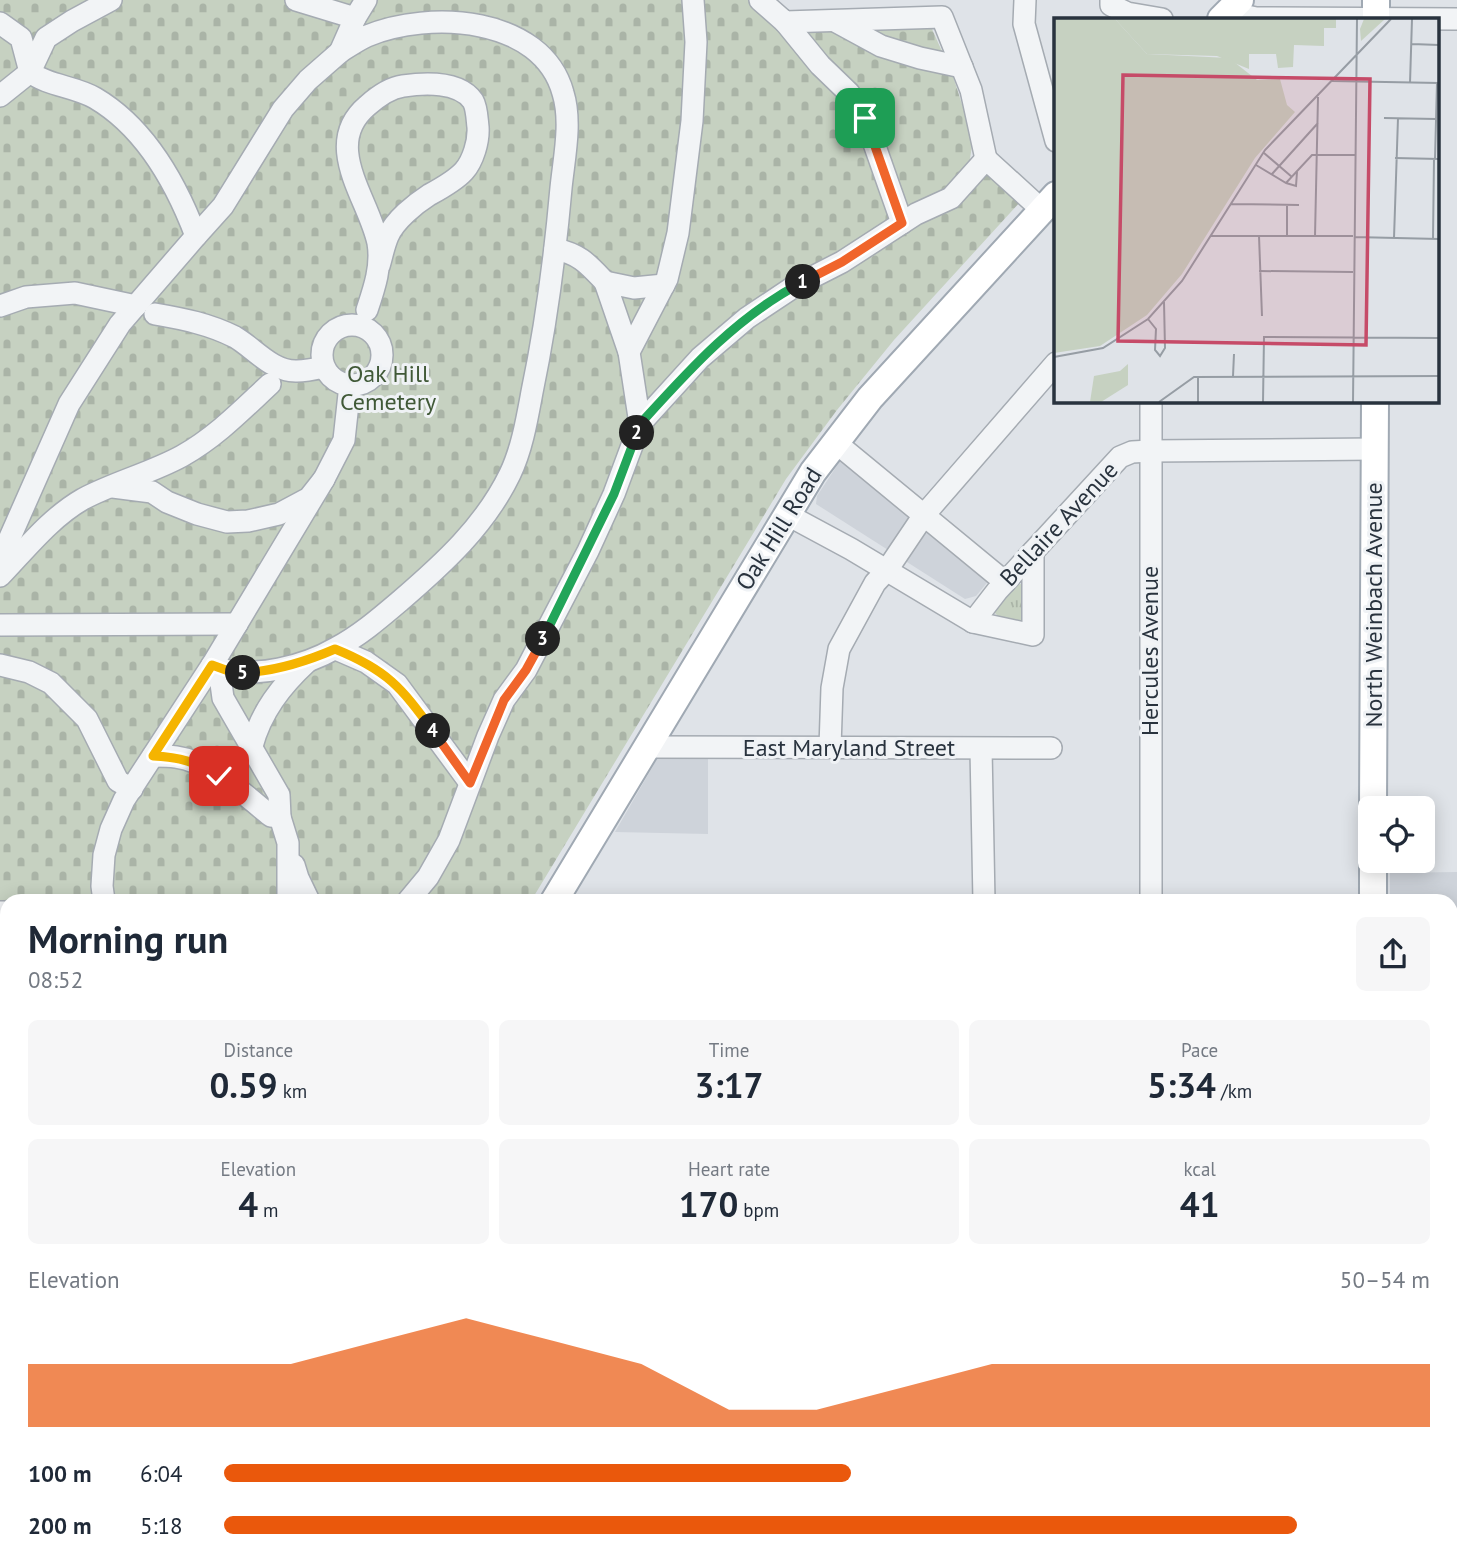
<!DOCTYPE html>
<meta charset="utf-8">
<style>
body{margin:0;font-family:"PT Sans",sans-serif;background:#f6f6f7;color:#1f2937;height:100vh;display:flex;flex-direction:column;font-size:26px;white-space:nowrap}
*{box-sizing:border-box;margin:0}
p{font-size:23px;color:#747a83}
.icon{flex:none;width:38px;height:38px;fill:none;stroke:currentColor;stroke-width:2;stroke-linecap:round;stroke-linejoin:round}
.map{position:relative;flex:1;overflow:hidden}
.sheet{position:absolute;left:0px;top:894px;width:1458px;height:674px;display:flex;flex-direction:column;background:#fff;border-radius:21px 21px 0 0;box-shadow:0 4px 18px #0003}
.sheet>*{flex:none}
.buttons{position:absolute;left:1358px;top:796px;display:grid;gap:14px}
.buttons a{display:grid;place-items:center;width:77px;height:77px;border-radius:10px;background:#fff;box-shadow:0 4px 18px #0003;font-size:35px}
.pin{position:absolute;display:grid;place-items:center;width:60px;height:60px;color:#fff;margin:-30px;border-radius:14px;box-shadow:0 4px 10px #0006}
.km{position:absolute;width:35px;height:35px;margin:-18px;border-radius:50%;background:#222;color:#fff;font-size:19px;line-height:35px;text-align:center}
.round{display:grid;place-items:center;flex:none;width:74px;height:74px;border-radius:10px;background:#f6f6f7}
.summary{display:flex;align-items:center;justify-content:space-between;height:119px;padding:0 28px}
h1{font-size:38px;font-weight:800;line-height:52px}
.figures{display:grid;grid-template-columns:repeat(3,1fr);gap:10px;height:119px;padding:7px 28px}
.figures div{display:grid;align-content:center;border-radius:10px;background:#f6f6f7;text-align:center}
.figures b{font-size:35px;font-weight:800}
.figures small{font-size:19px;font-weight:400}
.figures p{font-size:19px}
.chart{height:196px;padding:14px 28px}
.chart p{display:flex;justify-content:space-between}
.chart svg{width:100%;height:126px;margin-top:7px;fill:#ea580c;opacity:.7}
ul{padding:0 28px;list-style:none;font-size:23px}
li{display:grid;grid-template-columns:112px 84px 1fr;align-items:center;height:52px}
li i{height:18px;border-radius:9px;background:#ea580c}
.map>svg:first-child{display:block}
</style>
<div class="map">
<svg width="1457" height="1567" viewBox="0 0 1457 1567">
<defs>
<pattern id="grass-tufts" width="24" height="20" patternUnits="userSpaceOnUse" patternTransform="scale(1.75)"><rect width="24" height="20" fill="#c6d1c1"/><path d="M3 7l-1-3M5 7V3M7 7l1-3M15 17l-1-3M17 17v-4M19 17l1-3" fill="none" stroke="#aab4a7"/></pattern>
<pattern id="cemetery-stones" width="16" height="16" patternUnits="userSpaceOnUse" patternTransform="scale(1.75)"><rect width="16" height="16" fill="#c6d1c1"/><path d="M2 7V4a2 2 0 0 1 4 0v3zM10 15v-3a2 2 0 0 1 4 0v3z" fill="#aab4a7"/></pattern>
</defs>
<rect width="100%" height="100%" fill="#dfe3e8"/>
<!-- built -->
<g fill="#ced3da">
<polygon points="846,452 995,573 976,596 965,599 816,504 817,496"/>
<polygon points="708,752 708,834 615,832 660,754"/>
<polygon points="1457,872 1457,915 1451,915 1451,901 1390,901 1390,873"/>
<polygon points="1451,941 1457,941 1457,1327 1451,1328"/>
<polygon points="1457,1349 1457,1509 1451,1509 1451,1350"/>
<polygon points="1451,1534 1457,1534 1457,1567 1398,1567 1398,1561 1451,1561"/>
<polygon points="24,1561 176,1561 176,1567 14,1567"/>
<polygon points="317,1561 444,1561 433,1567 317,1567"/>
</g>
<!-- grass -->
<polygon fill="url(#grass-tufts)" points="1021,584 1023,587 1022,619 1018,622 1002,620 993,611 1016,585"/>
<!-- cemetery -->
<polygon fill="url(#cemetery-stones)" points="0,0 774,0 792,16 923,9 953,76 973,139 970,159 1020,202 894,340 837,410 786,479 531,901 7,901 7,1531 0,1535"/>
<g fill="none" stroke-linecap="round" stroke-linejoin="round">
<defs>
<g id="minor">
<polyline points="296,0 355,18 366,0"/>
<polyline points="760,0 785,22 942,17 971,90 986,159"/>
<polyline points="1025,0 1024,24 1056,141"/>
<polyline points="1111,0 1111,5 1127,13 1162,19"/>
<polyline points="1228,12 1256,18 1457,19"/>
<polyline points="835,21 881,46 920,58 962,67"/>
<polyline points="785,22 820,65 849,93 865,118 902,223"/>
<polyline points="0,23 21,38 30,72 46,38 72,21 111,0"/>
<path d="M0,96L30,72C48,86 74,86 95,98C146,128 176,183 196,236L120,324L69,404L0,560"/>
<polyline points="196,236 223,206 283,109 308,80 340,52"/>
<path d="M555,249C580,254 588,264 605,282"/>
<polyline points="0,306 26,297 75,293 136,306"/>
<path d="M367,310C374,289 382,266 378,243C369,199 321,145 367,106C377,97 389,88 403,86C424,83 459,81 473,101C477,108 477,119 478,127C479,141 473,161 464,171C455,181 440,189 429,195C415,204 395,220 388,236C384,245 382,256 379,266"/>
<path d="M155,314C184,319 209,324 235,337C254,348 272,372 297,371C306,371 315,369 324,367"/>
<circle cx="352" cy="355" r="30"/>
<polyline points="629,352 605,282 634,288 664,285"/>
<polyline points="640,424 629,352 667,279 678,233 692,121 696,42 693,0"/>
<polyline points="835,442 1005,582"/>
<polyline points="113,487 152,492 167,502 197,514 227,522 248,521 279,514 309,498 324,479 344,440 350,385"/>
<polyline points="786,514 851,549 973,622 997,591 1120,457 1132,452 1150,451 1375,449"/>
<path d="M0,576C26,549 50,518 83,499C115,482 151,473 182,456C216,437 242,410 270,384"/>
<polyline points="973,622 1033,635 1033,552"/>
<polyline points="0,625 237,624"/>
<polyline points="336,649 366,662 397,684 470,783"/>
<polyline points="0,665 29,672 51,683 87,719 118,781 132,789"/>
<polyline points="212,665 219,669 223,698 279,795 280,817"/>
<path d="M219,669C256,678 303,667 336,648C359,636 380,618 400,601C443,564 485,526 510,474C522,449 527,419 532,392C546,325 555,256 561,188C564,158 572,122 563,93C542,16 429,10 367,36C358,40 348,47 340,52L355,18"/>
<path d="M252,746C261,712 281,686 307,662"/>
<polyline points="647,747 1051,748"/>
<polyline points="830,747 832,688 839,649 875,583 887,570 924,515 1056,363"/>
<polyline points="981,749 984,901"/>
<path d="M153,756C161,756 169,756 176,757C212,762 244,795 271,816L280,817L288,843V901"/>
<polyline points="294,865 298,878 309,901"/>
<polyline points="104,901 102,886 104,855 111,829 124,800 214,662 324,479"/>
<polyline points="408,901 428,877 449,840 488,736 504,700 526,670 588,551 614,494 640,424 700,358 747,318 795,286 842,262 916,214 951,198 986,159 1042,210"/>
<polyline points="1151,901 1151,401"/>
<polyline points="0,912 7,912"/>
<polyline points="1451,933 1457,933"/>
<polyline points="0,1058 7,1063"/>
<polyline points="1451,1087 1457,1087"/>
<polyline points="1451,1212 1457,1212"/>
<polyline points="1451,1309 1457,1308"/>
<polyline points="0,1323 7,1318"/>
<polyline points="1451,1368 1457,1366"/>
<polyline points="1451,1522 1457,1522"/>
<polyline points="277,1561 277,1567"/>
<polyline points="780,1561 786,1567"/>
<polyline points="220,1567 221,1561"/>
<polyline points="857,1567 858,1561"/>
</g>
<g id="major">
<polyline points="1376,0 1376,19"/>
<polyline points="1221,19 1240,0"/>
<polyline points="1373,808 1375,401"/>
<polyline points="554,901 813,472 870,398 1056,195"/>
<polyline points="1373,901 1373,861"/>
<polyline points="0,1560 7,1556"/>
<polyline points="1384,1561 1384,1567"/>
</g>
</defs>
<!-- minor casing -->
<use href="#minor" stroke="#a5abb2" stroke-width="24"/>
<!-- major casing -->
<use href="#major" stroke="#a0a9b3" stroke-width="30"/>
<!-- minor -->
<use href="#minor" stroke="#f2f4f6" stroke-width="21"/>
<!-- major -->
<use href="#major" stroke="#fff" stroke-width="26"/>
</g>
<g fill="none" stroke-linecap="round" stroke-linejoin="round">
<defs>
<polyline id="split-1" points="803,282 842,262 902,223 865,118"/>
<path id="split-2" d="M637,433L640,424C689,370 737,316 803,282"/>
<polyline id="split-3" points="543,639 614,494 637,433"/>
<polyline id="split-4" points="433,731 470,783 504,700 526,670 543,639"/>
<path id="split-5" d="M243,673C276,671 305,662 335,649C387,670 401,687 433,731"/>
<path id="split-6" d="M219,776C195,762 181,757 153,756L212,665L234,673H243"/>
</defs>
<!-- split-1 casing -->
<use href="#split-1" stroke="#fff" stroke-width="14"/>
<!-- split-2 casing -->
<use href="#split-2" stroke="#fff" stroke-width="14"/>
<!-- split-3 casing -->
<use href="#split-3" stroke="#fff" stroke-width="14"/>
<!-- split-4 casing -->
<use href="#split-4" stroke="#fff" stroke-width="14"/>
<!-- split-5 casing -->
<use href="#split-5" stroke="#fff" stroke-width="14"/>
<!-- split-6 casing -->
<use href="#split-6" stroke="#fff" stroke-width="14"/>
<!-- split-1 -->
<use href="#split-1" stroke="#f0652b" stroke-width="9"/>
<!-- split-2 -->
<use href="#split-2" stroke="#22a559" stroke-width="9"/>
<!-- split-3 -->
<use href="#split-3" stroke="#22a559" stroke-width="9"/>
<!-- split-4 -->
<use href="#split-4" stroke="#f0652b" stroke-width="9"/>
<!-- split-5 -->
<use href="#split-5" stroke="#f5b400" stroke-width="9"/>
<!-- split-6 -->
<use href="#split-6" stroke="#f5b400" stroke-width="9"/>
</g>
<g text-anchor="middle" stroke-width="6" stroke-linejoin="round" paint-order="stroke">
<!-- park labels -->
<g font-size="24" fill="#405937" stroke="#eff2f5">
<text x="388" y="382">Oak Hill<tspan x="388" dy="28">Cemetery</tspan></text>
</g>
<!-- street labels -->
<g font-size="24" fill="#29333e" stroke="#eff2f5">
<text transform="translate(1059 524) rotate(-47)" y="8">Bellaire Avenue</text>
<text transform="translate(779 529) rotate(-58)" y="8">Oak Hill Road</text>
<text transform="translate(1374 605) rotate(-90)" y="8">North Weinbach Avenue</text>
<text transform="translate(1150 651) rotate(-90)" y="8">Hercules Avenue</text>
<text x="849" y="756">East Maryland Street</text>
</g>
</g>
<!-- overview -->
<g transform="translate(1054 18)">
<rect width="385" height="385" fill="#dfe3e8"/>
<path d="M310,1H331L307,23L306,11Z" fill="#c6d1c1"/>
<path d="M74,346V367L47,384H36L40,358L66,353Z" fill="#c6d1c1"/>
<path d="M61,1H282V10H270V28L240,27L239,49L224,50L222,36H195V51L163,38L93,36Z" fill="#c6d1c1"/>
<path d="M0,1H61L93,36L175,40L203,62L226,61L233,87L241,94L201,140L128,256L93,297L46,328L0,335Z" fill="#c6d1c1"/>
<path fill="none" stroke="#969da4" stroke-width="2" d="M358,26L385,27M278,63L385,65M356,65L358,1M330,100L382,101M210,135L238,159M341,140L385,141M381,141L383,65M202,147L232,165L258,137H301M218,156L264,105M232,165L242,168L243,154M177,186L245,187M157,218H299M205,218L208,298M233,218V187M261,218L264,79M300,219L385,221M340,220L344,100M379,221L380,141M205,253L299,254M94,301L102,311L101,332L106,338L111,330L110,284M0,339L49,330L94,301L128,263L211,132L337,1M179,358L180,336M105,384L140,359L385,358M144,384V359M209,384L210,319L385,320M299,384L303,1"/>
<path fill="#c64b68" fill-opacity="0.15" stroke="#c64b68" stroke-width="3.5" d="M69,57L316,61L312,327L64,323Z"/>
<rect width="385" height="385" fill="none" stroke="#29333e" stroke-width="3.5"/>
</g>
</svg>
<div class="buttons">
<a><svg class="icon" aria-label="locate" viewBox="0 0 24 24"><circle cx="12" cy="12" r="6"/><path d="M12 2v4M12 18v4M2 12h4M18 12h4"/></svg></a>
</div>
<div class="pin" style="left:865px;top:118px;background:#1e9e55"><svg class="icon" aria-label="arrive" viewBox="0 0 24 24"><path d="M6 21V4h12l-3 4 3 4H6"/></svg></div>
<div class="pin" style="left:219px;top:776px;background:#d93025"><svg class="icon" aria-label="check" viewBox="0 0 24 24"><path d="M5 12l5 5 9-10"/></svg></div>
<b class="km" style="left:803px;top:282px">1</b>
<b class="km" style="left:637px;top:433px">2</b>
<b class="km" style="left:543px;top:639px">3</b>
<b class="km" style="left:433px;top:731px">4</b>
<b class="km" style="left:243px;top:673px">5</b>
<section class="sheet">
<div class="summary"><div><h1>Morning run</h1><p>08:52</p></div><a class="round"><svg class="icon" aria-label="share" viewBox="0 0 24 24"><path d="M12 15V3M7 8l5-5 5 5M5 13v7h14v-7"/></svg></a></div>
<div class="figures">
<div><p>Distance</p><b>0.59<small> km</small></b></div>
<div><p>Time</p><b>3:17</b></div>
<div><p>Pace</p><b>5:34<small> /km</small></b></div>
</div>
<div class="figures">
<div><p>Elevation</p><b>4<small> m</small></b></div>
<div><p>Heart rate</p><b>170<small> bpm</small></b></div>
<div><p>kcal</p><b>41</b></div>
</div>
<div class="chart"><p><span>Elevation</span>50–54 m</p>
<svg viewBox="0 0 160 44" preserveAspectRatio="none"><path d="M0 44V22L10 22L20 22L30 22L40 14L50 6L60 14L70 22L80 38L90 38L100 30L110 22L120 22L130 22L140 22L150 22L160 22V44z"/></svg>
</div>
<ul>
<li><b>100 m</b>6:04<i style="width:52%"></i></li>
<li><b>200 m</b>5:18<i style="width:89%"></i></li>
</ul>
</section>
</div>
